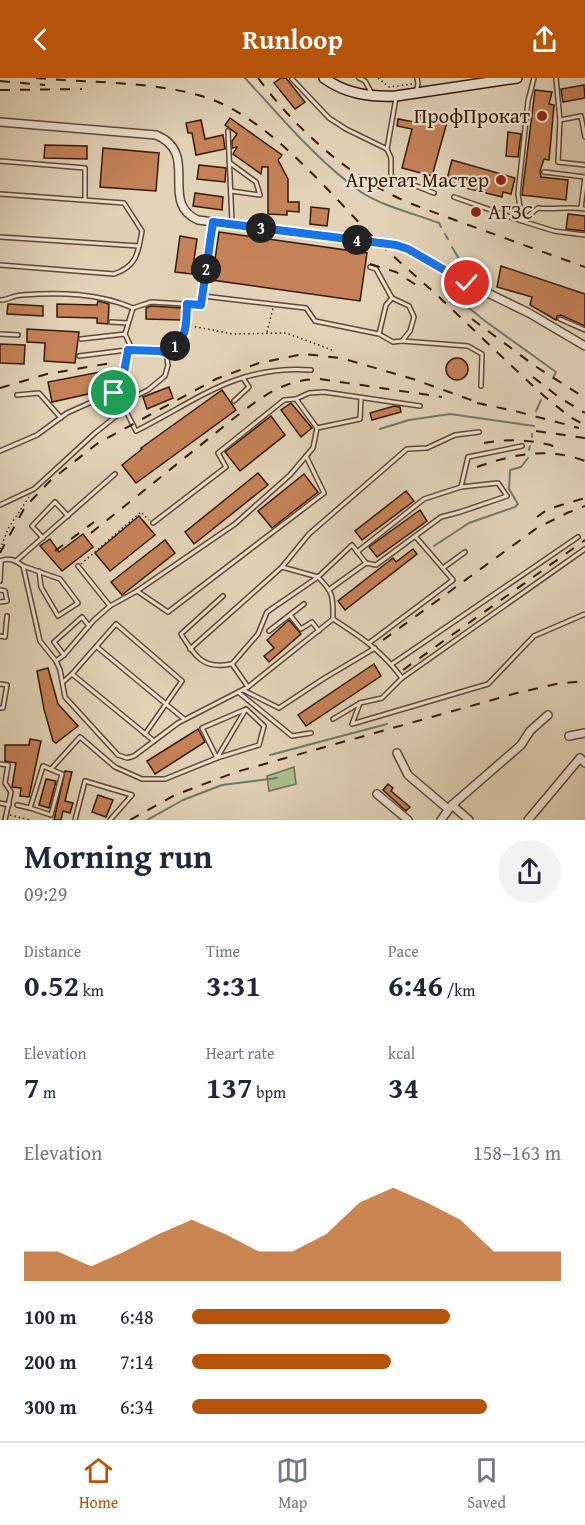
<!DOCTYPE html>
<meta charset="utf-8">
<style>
body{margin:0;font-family:"Gentium Book Plus",serif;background:#f2f2f3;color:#1f2937;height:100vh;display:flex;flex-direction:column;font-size:22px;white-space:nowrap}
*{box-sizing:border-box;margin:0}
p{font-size:20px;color:#747a83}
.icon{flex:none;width:33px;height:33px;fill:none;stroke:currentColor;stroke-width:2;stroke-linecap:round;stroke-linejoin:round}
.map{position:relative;height:742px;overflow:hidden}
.sheet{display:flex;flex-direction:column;background:#fff;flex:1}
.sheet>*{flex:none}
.pin{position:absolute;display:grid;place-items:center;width:51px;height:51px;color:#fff;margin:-26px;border:3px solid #fff;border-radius:50%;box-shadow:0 2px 6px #0007}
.km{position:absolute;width:30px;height:30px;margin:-15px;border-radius:50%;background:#222;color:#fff;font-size:16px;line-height:30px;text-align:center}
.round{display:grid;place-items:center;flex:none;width:63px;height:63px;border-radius:32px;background:#f2f2f3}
.overview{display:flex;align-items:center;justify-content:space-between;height:102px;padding:0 24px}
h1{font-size:33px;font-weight:700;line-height:45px}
.metrics{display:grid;grid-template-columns:repeat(3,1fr);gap:9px;height:102px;padding:6px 24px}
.metrics div{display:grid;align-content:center}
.metrics b{font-size:30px;font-weight:700}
.metrics small{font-size:16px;font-weight:400}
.metrics p{font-size:16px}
.chart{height:168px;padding:12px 24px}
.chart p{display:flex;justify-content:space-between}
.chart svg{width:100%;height:108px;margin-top:6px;fill:#b45309;opacity:.7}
ul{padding:0 24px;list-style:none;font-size:20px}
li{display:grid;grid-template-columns:96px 72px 1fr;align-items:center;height:45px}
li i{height:15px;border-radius:8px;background:#b45309}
header{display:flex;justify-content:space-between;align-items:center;height:78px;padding:0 24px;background:#b45309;color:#fff;font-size:27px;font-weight:700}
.menu{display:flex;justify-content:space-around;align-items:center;height:84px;border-top:2px solid #e0e1e3;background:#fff;font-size:16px;color:#747a83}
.menu a{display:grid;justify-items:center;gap:3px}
.menu .current{color:#b45309}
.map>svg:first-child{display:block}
</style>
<header><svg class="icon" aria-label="back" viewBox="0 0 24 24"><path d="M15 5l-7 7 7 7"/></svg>Runloop<svg class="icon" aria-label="share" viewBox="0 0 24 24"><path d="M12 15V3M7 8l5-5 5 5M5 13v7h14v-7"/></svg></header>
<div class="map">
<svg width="585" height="742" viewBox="0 0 585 742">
<rect width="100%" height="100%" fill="#e2d3b8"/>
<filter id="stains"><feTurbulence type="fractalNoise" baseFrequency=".00333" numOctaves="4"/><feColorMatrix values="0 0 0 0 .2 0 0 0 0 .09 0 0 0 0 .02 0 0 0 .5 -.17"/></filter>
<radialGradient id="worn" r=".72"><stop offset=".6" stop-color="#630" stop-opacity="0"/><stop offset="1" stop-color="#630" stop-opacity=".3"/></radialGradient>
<!-- green -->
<polygon fill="#aebe93" stroke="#726c4e" stroke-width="1.5" points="294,689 296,706 269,713 267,698"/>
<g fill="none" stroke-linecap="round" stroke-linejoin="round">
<!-- stream -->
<g stroke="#6f7969" stroke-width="2">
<path d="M245,0C280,38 318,84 361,114C382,128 415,136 439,145L441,149"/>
<polyline points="445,156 448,161"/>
<polyline points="452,169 459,181 478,197"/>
<polyline points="455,191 459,181"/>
<polyline points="451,203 448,213 485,243 556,294 553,300"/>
<polyline points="536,333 541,322"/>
<polyline points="380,351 409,342 450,336 534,348"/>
<polyline points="532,359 532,356"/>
<polyline points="529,372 530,368"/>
<polyline points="434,468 469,445 515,429 518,426 509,411 510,392 521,389 528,380"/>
<polyline points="270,677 387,646"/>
<polyline points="147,742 183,722 222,707 277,700"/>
</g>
</g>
<!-- building -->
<g fill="#c58258" stroke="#361908" stroke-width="1.5">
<polygon points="281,0 286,0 305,24 295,31 274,5"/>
<polygon points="584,7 585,20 563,24 561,11"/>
<polygon points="535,12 552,14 549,26 554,27 549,82 544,81 540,93 541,99 568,102 566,122 522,117"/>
<polygon points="416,36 447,44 432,98 402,90 412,51 397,48 398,41 414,44"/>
<polygon points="230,40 282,77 278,82 288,101 288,124 299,124 299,134 287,133 287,137 268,136 268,89 262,89 261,96 233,76 237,69 232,70 232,63 237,56 225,47"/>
<polygon points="201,42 205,61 223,57 225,71 196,77 192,55 188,55 186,45"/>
<polygon points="508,54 521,56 518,79 506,78"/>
<polygon points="45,67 87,68 87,81 44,80"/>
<polygon points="103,70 159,75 156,113 100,109"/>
<polygon points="452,82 515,100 511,116 503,114 502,119 446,105"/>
<polygon points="199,87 226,90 225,104 197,101"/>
<polygon points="195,115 223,119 222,132 193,128"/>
<polygon points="311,129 329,131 327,148 310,146"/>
<polygon points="568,136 585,138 585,153 566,151"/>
<polygon points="219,154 367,175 360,223 212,202"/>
<polygon points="180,158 197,161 192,196 175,194"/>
<polygon points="501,188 585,216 585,248 561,237 557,238 556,242 530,227 532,219 497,209"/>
<polygon points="98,223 109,226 108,246 97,245 97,240 57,239 57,226 97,227"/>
<polygon points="8,226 43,228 43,238 7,236"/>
<polygon points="151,228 183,230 182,242 146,241 146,230"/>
<polygon points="27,251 79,254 75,285 44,283 45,265 27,264"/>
<polygon points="0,266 25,267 24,286 0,285"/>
<circle cx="457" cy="291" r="11"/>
<polygon points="110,292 114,308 111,311 52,324 48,304"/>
<polygon points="169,309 173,320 147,331 143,319"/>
<polygon points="222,312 236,332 136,405 122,387 142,371 141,370"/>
<polygon points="291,325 312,350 301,359 281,332"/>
<polygon points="394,328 400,329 401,334 372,342 370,335"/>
<polygon points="271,338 285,357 240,393 225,374"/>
<polygon points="258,395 268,407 194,466 185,454"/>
<polygon points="304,396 318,414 272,450 258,433"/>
<polygon points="406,413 414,423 362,462 355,453"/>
<polygon points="420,432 427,443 377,479 369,469"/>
<polygon points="139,438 155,457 110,493 95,475"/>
<polygon points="83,456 93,469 62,493 40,468 50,461 59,474"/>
<polygon points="165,462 175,475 122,517 111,504"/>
<polygon points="413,471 417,476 345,532 338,523 393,480 396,484"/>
<polygon points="289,542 301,556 269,584 264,578 274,570 267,562"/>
<polygon points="374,586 381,598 306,648 298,637"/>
<polygon points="48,590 58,626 78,648 56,665 53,663 44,631 37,593"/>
<polygon points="198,651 205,664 155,696 147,683"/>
<polygon points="30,661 41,663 29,719 20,718 21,710 12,709 16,685 5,683 5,667 29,667"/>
<polygon points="65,693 72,694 65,723 73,725 70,735 63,733 61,742 54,742"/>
<polygon points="46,701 56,703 49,730 39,727"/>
<polygon points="388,706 393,710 391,713 410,729 406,733 383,712"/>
<polygon points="98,717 113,722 106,739 92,734"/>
</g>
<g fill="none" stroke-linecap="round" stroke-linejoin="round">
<defs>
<g id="service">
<polyline points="359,0 365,3 371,14"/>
<polyline points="534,0 528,23 518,116 522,143 554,153 585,157"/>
<polyline points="556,0 560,42 558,84 585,87"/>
<polyline points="292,1 329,40 346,51 387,71 396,20"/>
<polyline points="416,14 418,6 417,0"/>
<polyline points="560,42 581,38 585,59"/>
<polyline points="228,53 232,144"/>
<polyline points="387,71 391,80 391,98 434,115"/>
<polyline points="0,83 85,90 85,122"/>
<polyline points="230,85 256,104 260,117 231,113"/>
<polyline points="544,94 585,99"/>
<path d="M0,116L124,125L142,153C138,175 137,188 114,196L0,187"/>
<path d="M454,119L522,143L538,130C554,132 569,128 585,131"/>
<polyline points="581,130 585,99"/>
<path d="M213,145L201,227L151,224L133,230L125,256L132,271L159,273L166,275L168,287L165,298L148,312L134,319L125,331L136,353C198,322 236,287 311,292"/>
<polyline points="0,159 139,168"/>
<polyline points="370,189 376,191 392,220"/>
<polyline points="203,218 306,230 315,243 379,256 393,264 402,263 410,253 414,239 409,228 392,220 386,227 379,256"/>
<path d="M0,222C8,222 14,217 22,217C60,214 98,215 133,230"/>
<polyline points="560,241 585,252"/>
<polyline points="111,244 128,245"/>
<polyline points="0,256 18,257"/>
<polyline points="81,261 125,256"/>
<polyline points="402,263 468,268 482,276 481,308"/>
<polyline points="79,278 127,272"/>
<polyline points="17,317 39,315 61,340"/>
<polyline points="234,323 249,309 243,300"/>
<polyline points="317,350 296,321 309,315 324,314 420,328"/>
<polyline points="0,373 37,357 67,335 114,314 123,300 127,271"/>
<polyline points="0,427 34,411 95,355 125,331"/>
<polyline points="153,445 226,389 218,375 284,322 296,321"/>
<polyline points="43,460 32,448 55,424 68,438"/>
<polyline points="357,474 424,421 461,409"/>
<path d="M0,483C9,479 15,482 23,488L40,563L56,583L60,592L65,619L118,677L127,680L134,678L178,645L248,609L333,541C361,559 382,573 402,600L585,471"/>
<polyline points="16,483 115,396"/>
<polyline points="366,485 376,487 441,439 460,434 507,418 498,405 461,409 468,379 522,368"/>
<polyline points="23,488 60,501 78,525 58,538 41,509 39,493"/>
<polyline points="78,488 110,528"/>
<polyline points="282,489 309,456 407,371 427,370 455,357 479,354"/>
<polyline points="443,490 465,474"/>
<polyline points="0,503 1,483"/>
<polyline points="0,512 5,513 7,523 0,524"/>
<polyline points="137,513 168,534 324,415 306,378"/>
<path d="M223,518L181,556C195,578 203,592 231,586"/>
<polyline points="290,537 301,551 312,544 319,553"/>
<polyline points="269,553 304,526"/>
<polyline points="0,558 5,559 7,538"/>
<polyline points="369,565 453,502 415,458"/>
<polyline points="97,569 184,641"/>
<polyline points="190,571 282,489 318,499 352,467 366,485 330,511"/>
<polyline points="64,577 54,564 82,539 89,548"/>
<polyline points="56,583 64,577 94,542 110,528 137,513 235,446 255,428 290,397 313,370 317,350 360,341 361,321"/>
<polyline points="392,586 578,459"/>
<polyline points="72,596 116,546 182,603 145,656"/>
<polyline points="63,604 72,596 154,663"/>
<polyline points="0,606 7,607 3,630 0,630"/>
<path d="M248,609L232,586L258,556L267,534L318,499C334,515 333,519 333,541"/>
<polyline points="243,612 279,630 323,601 375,570"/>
<polyline points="238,614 292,658 311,655"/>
<polyline points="360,625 352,646 488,606 534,558 585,536"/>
<polyline points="333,641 360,625 382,620 402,600"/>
<polyline points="217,680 202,650 244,632"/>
<polyline points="0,686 8,687 5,705 11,714 5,742"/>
<polygon points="43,688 62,696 51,737 30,730"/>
<polyline points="51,691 80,659 115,689 142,701 165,701 217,680 259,667 264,648 246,631 217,680"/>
<polyline points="0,725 9,727"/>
<polyline points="17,727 30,730"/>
<polyline points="75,742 85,703 132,717 110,742"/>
</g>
<g id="minor">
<path d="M0,44L156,57C201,75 158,125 198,142L396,167L408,171L467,205L529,235L585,268"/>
<polyline points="569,658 585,655"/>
<polyline points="397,675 408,697 448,731"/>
<polyline points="377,716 408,742"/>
<polyline points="452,727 469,742"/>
<polyline points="441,742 452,727 521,667 530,653 548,637"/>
<polyline points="528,742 580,680 585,685"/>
</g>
<path id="secondary" d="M324,0C346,16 370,19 396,18L517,0"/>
</defs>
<!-- service casing -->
<use href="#service" stroke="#614834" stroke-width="6"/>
<!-- minor casing -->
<use href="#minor" stroke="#614834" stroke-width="10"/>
<!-- secondary casing -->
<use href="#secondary" stroke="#361908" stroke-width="12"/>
<!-- path -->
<g stroke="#361908" stroke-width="1.5" stroke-dasharray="1.5 3" stroke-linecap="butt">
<polyline points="378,0 389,9 412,6"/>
<polyline points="186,247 233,256 286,255 335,273"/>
<polyline points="267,254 273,230"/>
<path d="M169,273C187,259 186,253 187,231"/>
<polyline points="0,471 9,449 29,419"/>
<polyline points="81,486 141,434 149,442"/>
<polyline points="10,737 30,742"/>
</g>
<!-- service -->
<use href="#service" stroke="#ece2d1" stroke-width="3"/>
<!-- minor -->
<use href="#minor" stroke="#ece2d1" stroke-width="7"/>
<!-- secondary -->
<use href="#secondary" stroke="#ece2d1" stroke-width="9"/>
<!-- rail -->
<g stroke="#361908" stroke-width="2" stroke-dasharray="10 10" stroke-linecap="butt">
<path d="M36,0C91,5 156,3 208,20C271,42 330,116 377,163C397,182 418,200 438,218C473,251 508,285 544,318L570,339L585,347"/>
<path d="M258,0C293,47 339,90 392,117C414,128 437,135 460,144C502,159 543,174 585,189"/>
<polyline points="0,3 45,7"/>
<polyline points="0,12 82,11"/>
<polyline points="370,186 396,194 416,207"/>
<polyline points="472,241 535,288 585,320"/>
<polyline points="533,299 560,320 585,335"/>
<polyline points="0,310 47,296 111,285"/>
<polyline points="477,325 515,333 579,350"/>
<polyline points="536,353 585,360"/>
<path d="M484,365C511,360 537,362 563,371"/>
<path d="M477,389C513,376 548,369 585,383"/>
<polyline points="537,439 548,431 585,420"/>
<path d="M91,455L243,333C269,314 288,301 320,301L442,319"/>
<polyline points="55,473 94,444"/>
<polyline points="0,475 25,429 51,402 98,365 216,301 259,285 303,276 341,280 413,301 485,327"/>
<polyline points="383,562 537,450 567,435 585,428"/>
<polyline points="403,592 585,462"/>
<polyline points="130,742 175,717 236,694 517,615 556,606 585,603"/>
</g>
</g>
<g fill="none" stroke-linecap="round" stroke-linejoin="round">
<defs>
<path id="route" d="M114,315L123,300L128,272L159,273L166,275C188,258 186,253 187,226L201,227L213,144L396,167L408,171L467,205"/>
</defs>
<!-- route casing -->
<use href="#route" stroke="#fff" stroke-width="12"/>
<!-- route -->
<use href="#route" stroke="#1a73e8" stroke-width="8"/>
</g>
<!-- markers -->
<g fill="#8f2418" stroke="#ece2d1" stroke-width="2">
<circle cx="542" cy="38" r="6"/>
<circle cx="501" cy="102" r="6"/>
<circle cx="476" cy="134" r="6"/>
</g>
<g text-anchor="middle" stroke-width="4.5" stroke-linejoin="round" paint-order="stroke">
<!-- poi labels -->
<g font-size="21" fill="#361908" stroke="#ece2d1" text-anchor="end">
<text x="530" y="45">ПрофПрокат</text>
<text x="489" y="109">Агрегат Мастер</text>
<text x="488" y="141" text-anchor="start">АГЗС</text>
</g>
</g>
<rect width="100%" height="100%" filter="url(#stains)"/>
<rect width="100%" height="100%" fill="url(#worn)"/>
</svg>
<div class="pin" style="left:114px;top:315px;background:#1e9e55"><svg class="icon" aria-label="arrive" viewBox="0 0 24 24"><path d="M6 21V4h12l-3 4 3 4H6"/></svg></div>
<div class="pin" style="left:467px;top:205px;background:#d93025"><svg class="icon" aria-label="check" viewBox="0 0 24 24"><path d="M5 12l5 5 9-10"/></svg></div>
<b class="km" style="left:175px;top:268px">1</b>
<b class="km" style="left:206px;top:191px">2</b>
<b class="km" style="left:261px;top:150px">3</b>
<b class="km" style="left:357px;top:162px">4</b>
</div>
<section class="sheet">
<div class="overview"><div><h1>Morning run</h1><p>09:29</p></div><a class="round"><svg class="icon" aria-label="share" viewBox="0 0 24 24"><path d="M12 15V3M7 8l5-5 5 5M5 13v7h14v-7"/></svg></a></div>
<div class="metrics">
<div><p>Distance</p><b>0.52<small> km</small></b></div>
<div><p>Time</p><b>3:31</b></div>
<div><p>Pace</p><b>6:46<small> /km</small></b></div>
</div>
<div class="metrics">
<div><p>Elevation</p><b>7<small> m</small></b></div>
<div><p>Heart rate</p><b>137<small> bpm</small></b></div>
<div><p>kcal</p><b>34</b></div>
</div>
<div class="chart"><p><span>Elevation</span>158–163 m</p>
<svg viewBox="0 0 160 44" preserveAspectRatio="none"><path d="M0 44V32L10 32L20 38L30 32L40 25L50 19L60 25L70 32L80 32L90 25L100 12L110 6L120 12L130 19L140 32L150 32L160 32V44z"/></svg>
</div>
<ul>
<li><b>100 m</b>6:48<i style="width:70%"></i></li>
<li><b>200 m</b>7:14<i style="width:54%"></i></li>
<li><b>300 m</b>6:34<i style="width:80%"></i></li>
</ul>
</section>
<nav class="menu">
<a class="current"><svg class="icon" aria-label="home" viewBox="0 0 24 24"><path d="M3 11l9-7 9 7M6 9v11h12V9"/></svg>Home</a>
<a><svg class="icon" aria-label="map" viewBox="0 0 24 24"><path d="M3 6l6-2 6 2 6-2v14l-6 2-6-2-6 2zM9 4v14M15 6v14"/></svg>Map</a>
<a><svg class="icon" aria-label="saved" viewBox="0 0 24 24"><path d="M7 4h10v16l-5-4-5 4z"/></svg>Saved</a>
</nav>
